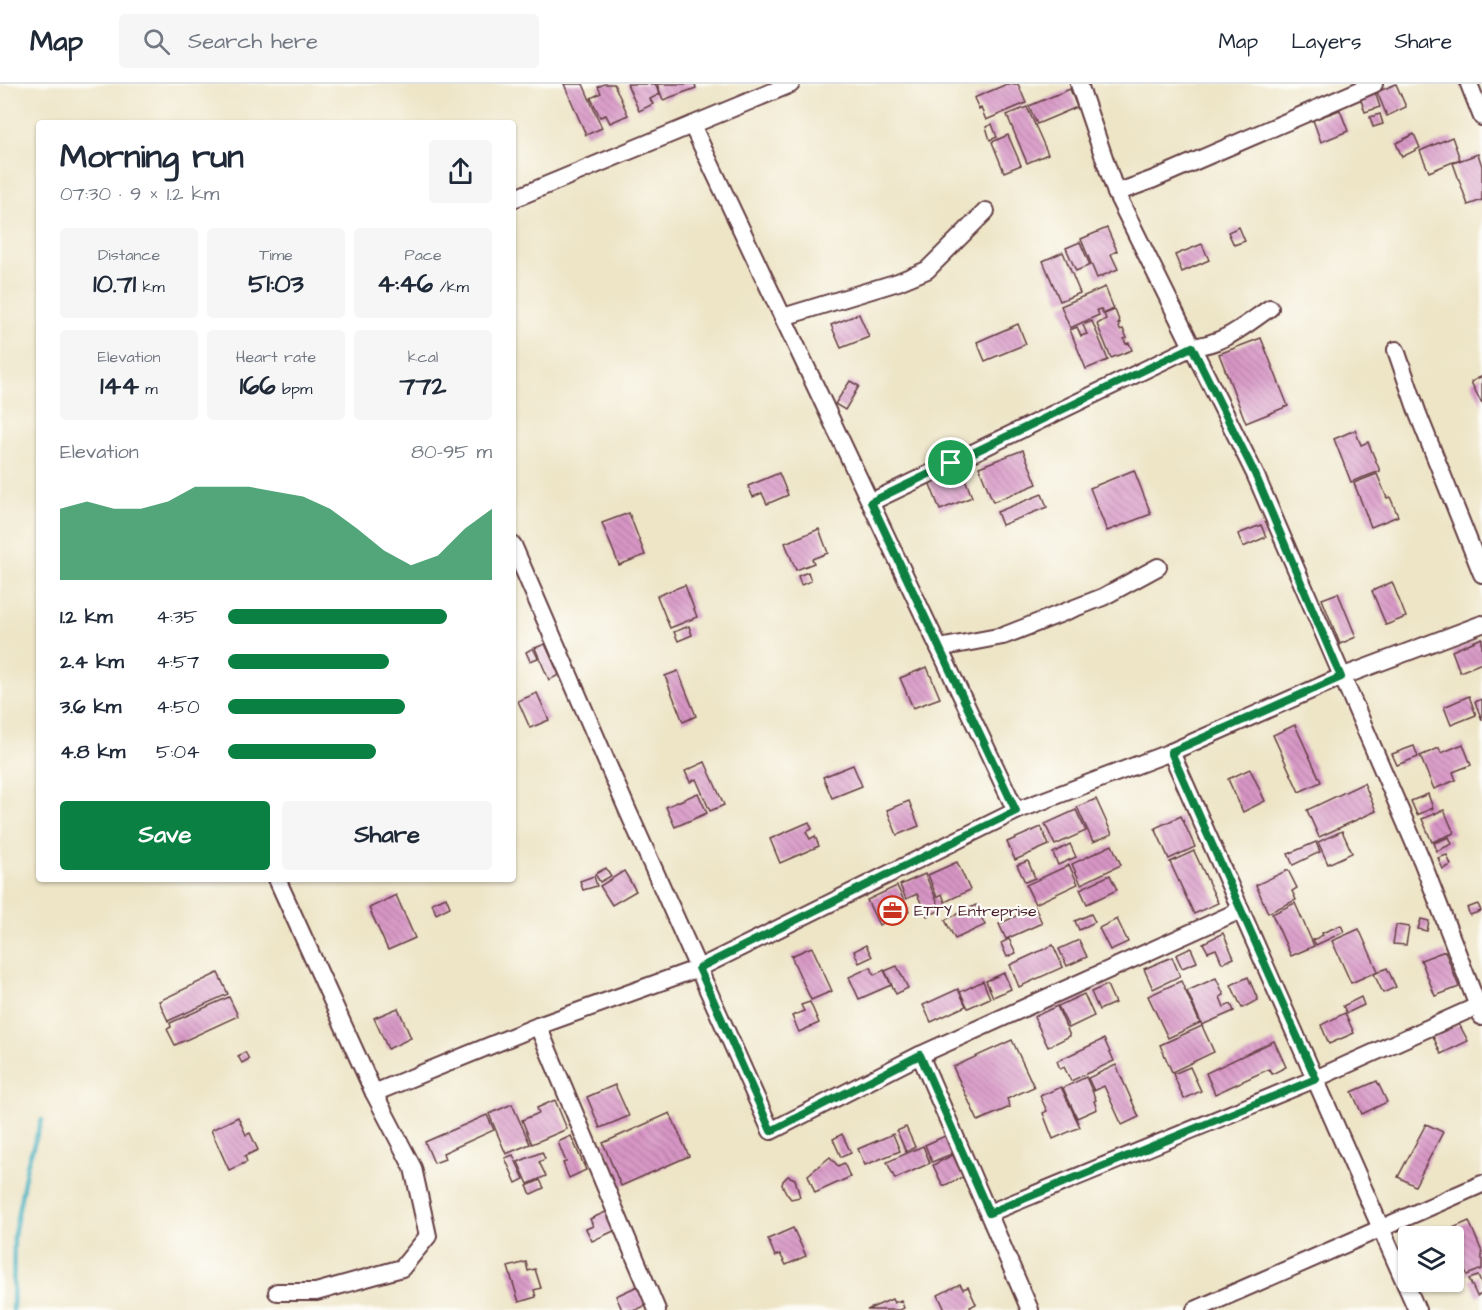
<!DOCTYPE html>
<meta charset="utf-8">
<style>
body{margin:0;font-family:"Architects Daughter",sans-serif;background:#f6f6f7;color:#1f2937;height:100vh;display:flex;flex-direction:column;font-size:22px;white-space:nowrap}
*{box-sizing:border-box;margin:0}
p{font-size:20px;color:#747a83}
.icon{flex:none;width:33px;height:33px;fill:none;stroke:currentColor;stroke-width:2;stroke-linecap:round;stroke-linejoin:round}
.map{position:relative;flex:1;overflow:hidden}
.drawer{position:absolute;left:36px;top:36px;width:480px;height:762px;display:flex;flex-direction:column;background:#fff;border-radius:6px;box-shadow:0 2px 4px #0004}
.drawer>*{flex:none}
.buttons{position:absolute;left:1398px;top:1142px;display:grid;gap:12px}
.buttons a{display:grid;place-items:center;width:66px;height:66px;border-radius:6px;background:#fff;box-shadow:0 2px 4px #0004;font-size:30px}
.pin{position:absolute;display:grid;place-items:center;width:51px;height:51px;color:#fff;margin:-26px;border:3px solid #fff;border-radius:50%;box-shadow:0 2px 6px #0007}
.round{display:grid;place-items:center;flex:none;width:63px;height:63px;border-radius:6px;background:#f6f6f7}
.overview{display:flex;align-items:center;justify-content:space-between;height:102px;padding:0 24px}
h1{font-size:33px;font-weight:700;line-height:45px}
.figures{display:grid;grid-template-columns:repeat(3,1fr);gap:9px;height:102px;padding:6px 24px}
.figures div{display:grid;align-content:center;border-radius:6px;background:#f6f6f7;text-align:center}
.figures b{font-size:26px;font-weight:700}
.figures small{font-size:16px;font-weight:400}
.figures p{font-size:16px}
.chart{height:168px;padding:12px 24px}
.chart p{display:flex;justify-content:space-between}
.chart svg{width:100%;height:108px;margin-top:6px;fill:#0b8043;opacity:.7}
.button{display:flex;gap:12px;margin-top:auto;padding:12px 24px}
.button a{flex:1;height:69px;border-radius:6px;background:#0b8043;color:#fff;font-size:24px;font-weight:700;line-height:69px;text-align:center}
.button a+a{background:#f6f6f7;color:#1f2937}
ul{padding:0 24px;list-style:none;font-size:20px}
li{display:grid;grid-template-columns:96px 72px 1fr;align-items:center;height:45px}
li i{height:15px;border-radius:8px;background:#0b8043}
header{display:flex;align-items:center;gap:36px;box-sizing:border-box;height:84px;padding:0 30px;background:#fff;border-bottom:2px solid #e0e1e3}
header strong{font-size:28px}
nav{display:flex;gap:33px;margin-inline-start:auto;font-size:21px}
.search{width:420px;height:54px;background:#f6f6f7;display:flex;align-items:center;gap:15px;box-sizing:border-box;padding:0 21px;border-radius:6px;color:#747a83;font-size:22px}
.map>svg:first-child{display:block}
</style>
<header>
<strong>Map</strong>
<div class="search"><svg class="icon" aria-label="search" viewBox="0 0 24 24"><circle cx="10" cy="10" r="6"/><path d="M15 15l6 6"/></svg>Search here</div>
<nav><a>Map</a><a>Layers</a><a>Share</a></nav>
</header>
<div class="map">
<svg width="1482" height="1226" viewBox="0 0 1482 1226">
<defs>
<pattern id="building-back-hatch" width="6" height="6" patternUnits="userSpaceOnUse" patternTransform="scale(1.5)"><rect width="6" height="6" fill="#d896c6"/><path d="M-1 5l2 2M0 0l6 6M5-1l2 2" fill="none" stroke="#b17aa1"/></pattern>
</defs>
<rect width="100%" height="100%" fill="#fdfcf7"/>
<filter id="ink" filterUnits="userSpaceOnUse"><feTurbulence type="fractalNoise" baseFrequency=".0167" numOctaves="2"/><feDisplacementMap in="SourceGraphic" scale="12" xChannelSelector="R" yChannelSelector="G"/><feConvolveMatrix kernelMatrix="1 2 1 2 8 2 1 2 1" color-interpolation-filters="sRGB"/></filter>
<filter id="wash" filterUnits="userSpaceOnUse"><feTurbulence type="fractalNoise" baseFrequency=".008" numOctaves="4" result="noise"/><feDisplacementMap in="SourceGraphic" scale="24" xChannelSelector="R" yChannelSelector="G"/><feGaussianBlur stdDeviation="1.35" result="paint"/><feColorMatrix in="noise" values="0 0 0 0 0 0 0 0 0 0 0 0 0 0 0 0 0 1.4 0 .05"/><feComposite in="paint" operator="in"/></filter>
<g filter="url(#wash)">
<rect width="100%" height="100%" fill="#eee5c7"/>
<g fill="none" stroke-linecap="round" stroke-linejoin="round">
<!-- stream -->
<polyline stroke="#43b0c0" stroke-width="4.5" points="13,1226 14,1151 27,1081 42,1036"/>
</g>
<g id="blocks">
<!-- building -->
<g fill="url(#building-back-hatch)">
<polygon points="564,0 583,0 602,44 586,51"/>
<polygon points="604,0 614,0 628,31 610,39 606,31 600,33 591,14 601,9 598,3"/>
<polygon points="627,0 655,0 660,10 650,15 653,20 639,27"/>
<polygon points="657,0 695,0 696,4 663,16"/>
<polygon points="1007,0 1018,0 1026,19 986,36 981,24 979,25 974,14"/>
<polygon points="1396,0 1406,23 1387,32 1377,8"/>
<polygon points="1070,5 1077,23 1037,40 1029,22"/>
<polygon points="1375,8 1380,23 1365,28 1360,13"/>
<polygon points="1027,23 1048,70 1027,79 1007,31"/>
<polygon points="1340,26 1348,47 1321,58 1313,36"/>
<polygon points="1380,30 1383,40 1373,43 1370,33"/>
<polygon points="992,40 997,53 990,56 986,43"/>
<polygon points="1414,50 1420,64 1402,73 1396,59"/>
<polygon points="1008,51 1021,81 1004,88 992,58"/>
<polygon points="1452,53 1460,75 1429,88 1420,67"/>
<polygon points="1478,70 1482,82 1482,116 1468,121 1453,79"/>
<polygon points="1239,143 1245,157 1234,161 1228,148"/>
<polygon points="1107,144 1117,167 1111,170 1118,185 1097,194 1081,155"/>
<polygon points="1080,158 1090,181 1076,187 1066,164"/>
<polygon points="1202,160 1209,176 1182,188 1175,171"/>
<polygon points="1063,168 1080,209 1060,217 1043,177"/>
<polygon points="1105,203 1114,225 1103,230 1101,225 1097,226 1099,231 1070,244 1061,222"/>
<polygon points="1115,226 1120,239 1118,240 1120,246 1123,245 1127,254 1124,255 1126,260 1129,259 1132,266 1111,274 1097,240 1106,235 1104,230"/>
<polygon points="859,230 869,253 841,264 831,241"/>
<polygon points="1092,237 1108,276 1086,285 1070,246 1077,243 1081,252 1087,250 1083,241"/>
<polygon points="1018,240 1026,260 985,277 977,258"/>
<polygon points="1261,254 1288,322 1246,339 1219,270"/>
<polygon points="1482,292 1482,320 1471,298"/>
<polygon points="850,297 859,302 845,326 835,320"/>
<polygon points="1355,346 1361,361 1368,358 1380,387 1351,398 1334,355"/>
<polygon points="1023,366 1037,400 993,418 979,383"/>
<polygon points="960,382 972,413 940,426 928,395"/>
<polygon points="1134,386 1151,430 1107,447 1090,404"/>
<polygon points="779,389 788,411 767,420 762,409 753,413 748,402"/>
<polygon points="1377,390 1387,414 1390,413 1398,432 1371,443 1354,399"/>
<polygon points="1042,410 1047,423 1002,441 997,428"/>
<polygon points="629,429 645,471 619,481 602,439"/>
<polygon points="1261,441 1266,453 1243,463 1238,450"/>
<polygon points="819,445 828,469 812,475 814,479 796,486 785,459"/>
<polygon points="808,488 811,497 801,501 798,492"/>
<polygon points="1392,498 1406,533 1386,541 1372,507"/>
<polygon points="685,501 697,533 670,544 657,512"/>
<polygon points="1338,509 1356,553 1340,560 1322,515"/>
<polygon points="689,542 692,551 678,557 674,548"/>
<polygon points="1482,554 1482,579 1460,588 1452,567"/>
<polygon points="545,560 559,591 549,596 535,564"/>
<polygon points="533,564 538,574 530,577 526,568"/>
<polygon points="927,583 940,614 913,624 900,594"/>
<polygon points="678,587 696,632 683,638 665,592"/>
<polygon points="537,609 549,636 530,644 518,617"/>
<polygon points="1469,612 1476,631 1451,641 1444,623"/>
<polygon points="1482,615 1482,636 1475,618"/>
<polygon points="1295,641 1321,698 1299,708 1273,651"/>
<polygon points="1463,660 1471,681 1453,688 1456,696 1434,705 1420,672 1439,664 1441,669"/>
<polygon points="1414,662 1418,673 1397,681 1392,670"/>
<polygon points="705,678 724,721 710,727 696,695 690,698 685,687"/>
<polygon points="853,681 862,702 832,714 823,693"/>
<polygon points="1250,685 1265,717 1243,728 1228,695"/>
<polygon points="1364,699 1376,727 1319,753 1307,726"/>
<polygon points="698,709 707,729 675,743 666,723"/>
<polygon points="1428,710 1433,724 1417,731 1411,717"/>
<polygon points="1096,715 1112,750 1093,758 1077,723"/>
<polygon points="909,717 919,742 897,751 887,726"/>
<polygon points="1076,726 1086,747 1055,761 1045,740"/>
<polygon points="1444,726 1454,749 1432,758 1422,735"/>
<polygon points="1181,732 1195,763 1169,775 1155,744"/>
<polygon points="809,738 812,745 806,748 810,755 815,752 819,762 780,779 770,755"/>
<polygon points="1041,743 1049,761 1015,776 1007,758"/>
<polygon points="1342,747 1352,769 1328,780 1318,758"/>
<polygon points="1449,753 1452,760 1437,767 1434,759"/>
<polygon points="1316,758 1320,768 1293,781 1288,770"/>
<polygon points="1070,760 1076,773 1058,781 1053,769"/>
<polygon points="1112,761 1121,781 1081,800 1072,780"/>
<polygon points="1194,767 1218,819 1194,830 1170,778"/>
<polygon points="1447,771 1451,781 1443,785 1438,774"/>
<polygon points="1028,777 1035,794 1025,798 1017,781"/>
<polygon points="957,778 970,806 945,818 942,810 937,813 928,791"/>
<polygon points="1069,781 1078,800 1035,820 1026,801"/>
<polygon points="606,784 611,792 600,798 595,790"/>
<polygon points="1288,786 1297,804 1292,807 1296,816 1268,829 1256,801"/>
<polygon points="624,787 636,807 612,821 600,802"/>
<polygon points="925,790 941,826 927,832 917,810 906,815 900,801"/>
<polygon points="1110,791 1117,806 1087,820 1080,805"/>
<polygon points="594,792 597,802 583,806 580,797"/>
<polygon points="897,802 909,827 879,841 867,816"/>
<polygon points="396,811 415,854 388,866 369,824"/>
<polygon points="446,813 450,823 436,830 432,819"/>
<polygon points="1295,819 1314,862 1291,872 1272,830"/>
<polygon points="1478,820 1481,827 1470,831 1467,824"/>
<polygon points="976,821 985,841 955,855 945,836"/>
<polygon points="1035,823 1042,839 1006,855 999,840"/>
<polygon points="1091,830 1095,838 1079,846 1075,837"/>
<polygon points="1117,835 1128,858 1110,866 1099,844"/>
<polygon points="1421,835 1429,837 1427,847 1418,845"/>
<polygon points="1341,841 1344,848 1316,861 1313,856 1323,851 1322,849"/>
<polygon points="1396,841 1409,843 1406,861 1393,860"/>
<polygon points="1359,845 1378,887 1351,899 1332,857"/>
<polygon points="1223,849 1234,874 1222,879 1216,865 1208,868 1203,859"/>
<polygon points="1009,855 1016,869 1007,873 1001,859"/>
<polygon points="1079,856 1087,873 1067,882 1059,865"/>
<polygon points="866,861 872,873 859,879 854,867"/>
<polygon points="1053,861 1063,883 1019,903 1010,881"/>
<polygon points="812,863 832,907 811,916 791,872"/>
<polygon points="1191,864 1197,878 1182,884 1176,871"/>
<polygon points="1445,867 1459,903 1435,912 1421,876"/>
<polygon points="1172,873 1180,892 1153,905 1144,885"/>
<polygon points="897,882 908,904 896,910 885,887"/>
<polygon points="871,883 874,891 884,886 891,901 859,915 849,893"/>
<polygon points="1387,884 1396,903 1383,909 1374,890"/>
<polygon points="218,889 228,910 168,937 159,917"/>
<polygon points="1004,889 1011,905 993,913 986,897"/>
<polygon points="1248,893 1258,916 1242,924 1231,901"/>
<polygon points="1216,894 1224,911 1220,913 1224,923 1231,920 1234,927 1202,941 1187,907"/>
<polygon points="983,897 990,914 968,924 960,908"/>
<polygon points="1181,897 1200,939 1168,954 1148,912"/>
<polygon points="1107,901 1115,919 1099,926 1091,908"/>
<polygon points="958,905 966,922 931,938 923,921"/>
<polygon points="1084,910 1094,932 1069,944 1058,922"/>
<polygon points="229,913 238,932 175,961 167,945 171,943 170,939"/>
<polygon points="1361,913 1364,921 1347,929 1343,922"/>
<polygon points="810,918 819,939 799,948 792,932 804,927 801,921"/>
<polygon points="1057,922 1070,952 1048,963 1034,933"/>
<polygon points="398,924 411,954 388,965 374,934"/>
<polygon points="1345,929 1354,949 1329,960 1321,941"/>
<polygon points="1459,940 1468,957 1441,970 1433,952"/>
<polygon points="1202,942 1214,968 1172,988 1160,961"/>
<polygon points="1104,955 1114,977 1071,997 1064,983 1060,985 1057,977"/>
<polygon points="1012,956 1034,1003 1007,1015 1010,1023 978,1037 953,983"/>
<polygon points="1274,957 1286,983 1272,990 1269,985 1215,1010 1206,989"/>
<polygon points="245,968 249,975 242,979 238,972"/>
<polygon points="1116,981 1139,1033 1122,1041 1104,1002 1094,1007 1088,994"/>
<polygon points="1190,983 1201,1007 1184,1015 1173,990"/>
<polygon points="1086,993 1096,1016 1094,1017 1097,1025 1077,1034 1063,1004"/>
<polygon points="1377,997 1387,1018 1362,1030 1352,1008"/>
<polygon points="615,1001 629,1032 600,1044 587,1013"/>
<polygon points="1061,1003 1080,1043 1053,1055 1043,1029 1047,1027 1040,1012"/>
<polygon points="555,1016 567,1045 532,1060 522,1036 539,1029 537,1024"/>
<polygon points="512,1020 530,1060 506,1070 489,1030"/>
<polygon points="670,1029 689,1072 621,1102 603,1059"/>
<polygon points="487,1031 494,1046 443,1069 445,1075 434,1079 425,1058"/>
<polygon points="238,1033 246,1051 250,1049 258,1066 245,1072 247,1078 229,1086 211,1046"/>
<polygon points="1426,1040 1443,1048 1415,1102 1398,1093"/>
<polygon points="906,1043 915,1063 906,1068 897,1047"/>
<polygon points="842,1050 851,1069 841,1073 833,1055"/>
<polygon points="893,1050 900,1067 865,1081 858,1065"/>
<polygon points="571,1052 586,1086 569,1094 563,1079 566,1078 558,1058"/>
<polygon points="945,1052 952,1070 932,1078 925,1061"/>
<polygon points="923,1062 930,1079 895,1095 887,1078"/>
<polygon points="542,1068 545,1075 539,1078 546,1092 528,1100 518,1078"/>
<polygon points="513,1071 524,1095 516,1099 505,1074"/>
<polygon points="953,1071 963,1093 943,1102 933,1081"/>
<polygon points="830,1073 838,1082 844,1079 850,1093 815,1109 808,1091"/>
<polygon points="788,1092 795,1095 800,1113 791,1115 787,1110 782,1101 783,1097"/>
<polygon points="540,1096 544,1104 531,1110 527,1102"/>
<polygon points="608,1127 616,1146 592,1157 586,1145 593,1142 590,1135"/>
<polygon points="1469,1137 1482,1168 1482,1185 1467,1191 1454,1158 1454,1152 1451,1152 1449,1149 1454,1147 1453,1144"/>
<polygon points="793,1144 806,1172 786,1181 780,1170 775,1172 768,1155"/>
<polygon points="526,1178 528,1187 535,1185 541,1204 534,1206 536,1213 519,1218 508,1183"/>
<polygon points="1478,1192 1482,1201 1482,1210 1477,1212 1469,1195"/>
<polygon points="960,1200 963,1205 968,1203 976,1220 970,1223 972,1226 945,1226 938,1211"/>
<polygon points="640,1201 649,1220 636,1226 622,1226 616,1212"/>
<polygon points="892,1215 894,1219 901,1216 904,1224 900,1226 867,1226"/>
</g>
</g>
</g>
<g filter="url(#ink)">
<use href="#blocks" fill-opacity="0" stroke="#633d42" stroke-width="1.5"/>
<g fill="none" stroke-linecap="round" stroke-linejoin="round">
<defs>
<g id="minor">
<polyline points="1079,0 1116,109 1154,95 1374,0"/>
<polyline points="1469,0 1482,33"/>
<polyline points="692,41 1016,727"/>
<polyline points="1116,109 1255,390 1422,777 1482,933"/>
<polyline points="513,115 791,0"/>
<polyline points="783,233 898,198 927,186 986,127"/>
<polyline points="1396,266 1418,330 1482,490"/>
<path d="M871,418L1192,263C1226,259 1242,243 1270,224"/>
<polyline points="513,461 627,725 771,1047 920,971 1241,826"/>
<polyline points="939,564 1003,552 1103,513 1158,483"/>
<polyline points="1171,668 1417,1226"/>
<polyline points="538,942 657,1226"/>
<polyline points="920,971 1030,1226"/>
<polyline points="374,1009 538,942 699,884 1016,727 1171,668 1341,593 1482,540"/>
<polyline points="989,1129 1315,995 1482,920"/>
<polyline points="277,1208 316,1208 402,1184 428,1152 413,1084 374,1009 277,795"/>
<polyline points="1195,1226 1482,1100"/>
</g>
</defs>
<!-- minor casing -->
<use href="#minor" stroke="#633d42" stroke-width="20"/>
<!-- minor -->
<use href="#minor" stroke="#fff" stroke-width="16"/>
</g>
</g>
<g fill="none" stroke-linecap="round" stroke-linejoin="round" filter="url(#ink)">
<defs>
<polygon id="route" points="1192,263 1255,390 1341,593 1171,668 1316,995 989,1129 920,971 771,1047 699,884 1016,727 871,418"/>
</defs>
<!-- route casing -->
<use href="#route" stroke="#fff" stroke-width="12"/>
<!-- route -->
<use href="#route" stroke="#0b8043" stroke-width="8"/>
</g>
<!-- icons -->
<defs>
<symbol id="office-ring" viewBox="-11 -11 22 22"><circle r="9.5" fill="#fdfcf7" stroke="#c8321e" stroke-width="1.5"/><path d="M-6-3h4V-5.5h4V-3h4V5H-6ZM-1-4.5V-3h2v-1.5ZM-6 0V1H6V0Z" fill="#c8321e"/></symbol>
</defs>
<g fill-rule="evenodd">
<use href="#office-ring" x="876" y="810" width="33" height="33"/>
</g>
<g text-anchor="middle" stroke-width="4.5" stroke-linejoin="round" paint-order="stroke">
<!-- poi labels -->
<g font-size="16" fill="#4a1f2b" stroke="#fdfcf7" text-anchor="start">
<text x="914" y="832">ETTY Entreprise</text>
</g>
</g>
</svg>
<div class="buttons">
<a><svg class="icon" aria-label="layers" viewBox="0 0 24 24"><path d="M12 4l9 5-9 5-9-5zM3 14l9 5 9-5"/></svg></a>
</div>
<div class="pin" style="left:951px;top:379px;background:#1e9e55"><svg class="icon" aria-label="arrive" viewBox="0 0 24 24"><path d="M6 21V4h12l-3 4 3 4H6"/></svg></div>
<section class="drawer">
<div class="overview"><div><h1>Morning run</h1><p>07:30 · 9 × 1.2 km</p></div><a class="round"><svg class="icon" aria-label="share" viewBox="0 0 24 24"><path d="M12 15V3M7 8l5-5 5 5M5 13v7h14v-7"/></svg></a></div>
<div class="figures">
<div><p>Distance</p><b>10.71<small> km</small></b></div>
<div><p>Time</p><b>51:03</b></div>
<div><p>Pace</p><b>4:46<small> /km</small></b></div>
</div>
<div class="figures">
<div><p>Elevation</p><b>144<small> m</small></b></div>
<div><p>Heart rate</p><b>166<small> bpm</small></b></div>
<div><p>kcal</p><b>772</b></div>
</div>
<div class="chart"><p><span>Elevation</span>80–95 m</p>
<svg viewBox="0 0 160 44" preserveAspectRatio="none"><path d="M0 44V15L10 12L20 15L30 15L40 12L50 6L60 6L70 6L80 8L90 10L100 15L110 23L120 32L130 38L140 34L150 23L160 15V44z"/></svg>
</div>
<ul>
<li><b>1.2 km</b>4:35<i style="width:83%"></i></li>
<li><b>2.4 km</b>4:57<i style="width:61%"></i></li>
<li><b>3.6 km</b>4:50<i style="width:67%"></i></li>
<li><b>4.8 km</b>5:04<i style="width:56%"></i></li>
</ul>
<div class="button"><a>Save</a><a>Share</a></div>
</section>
</div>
